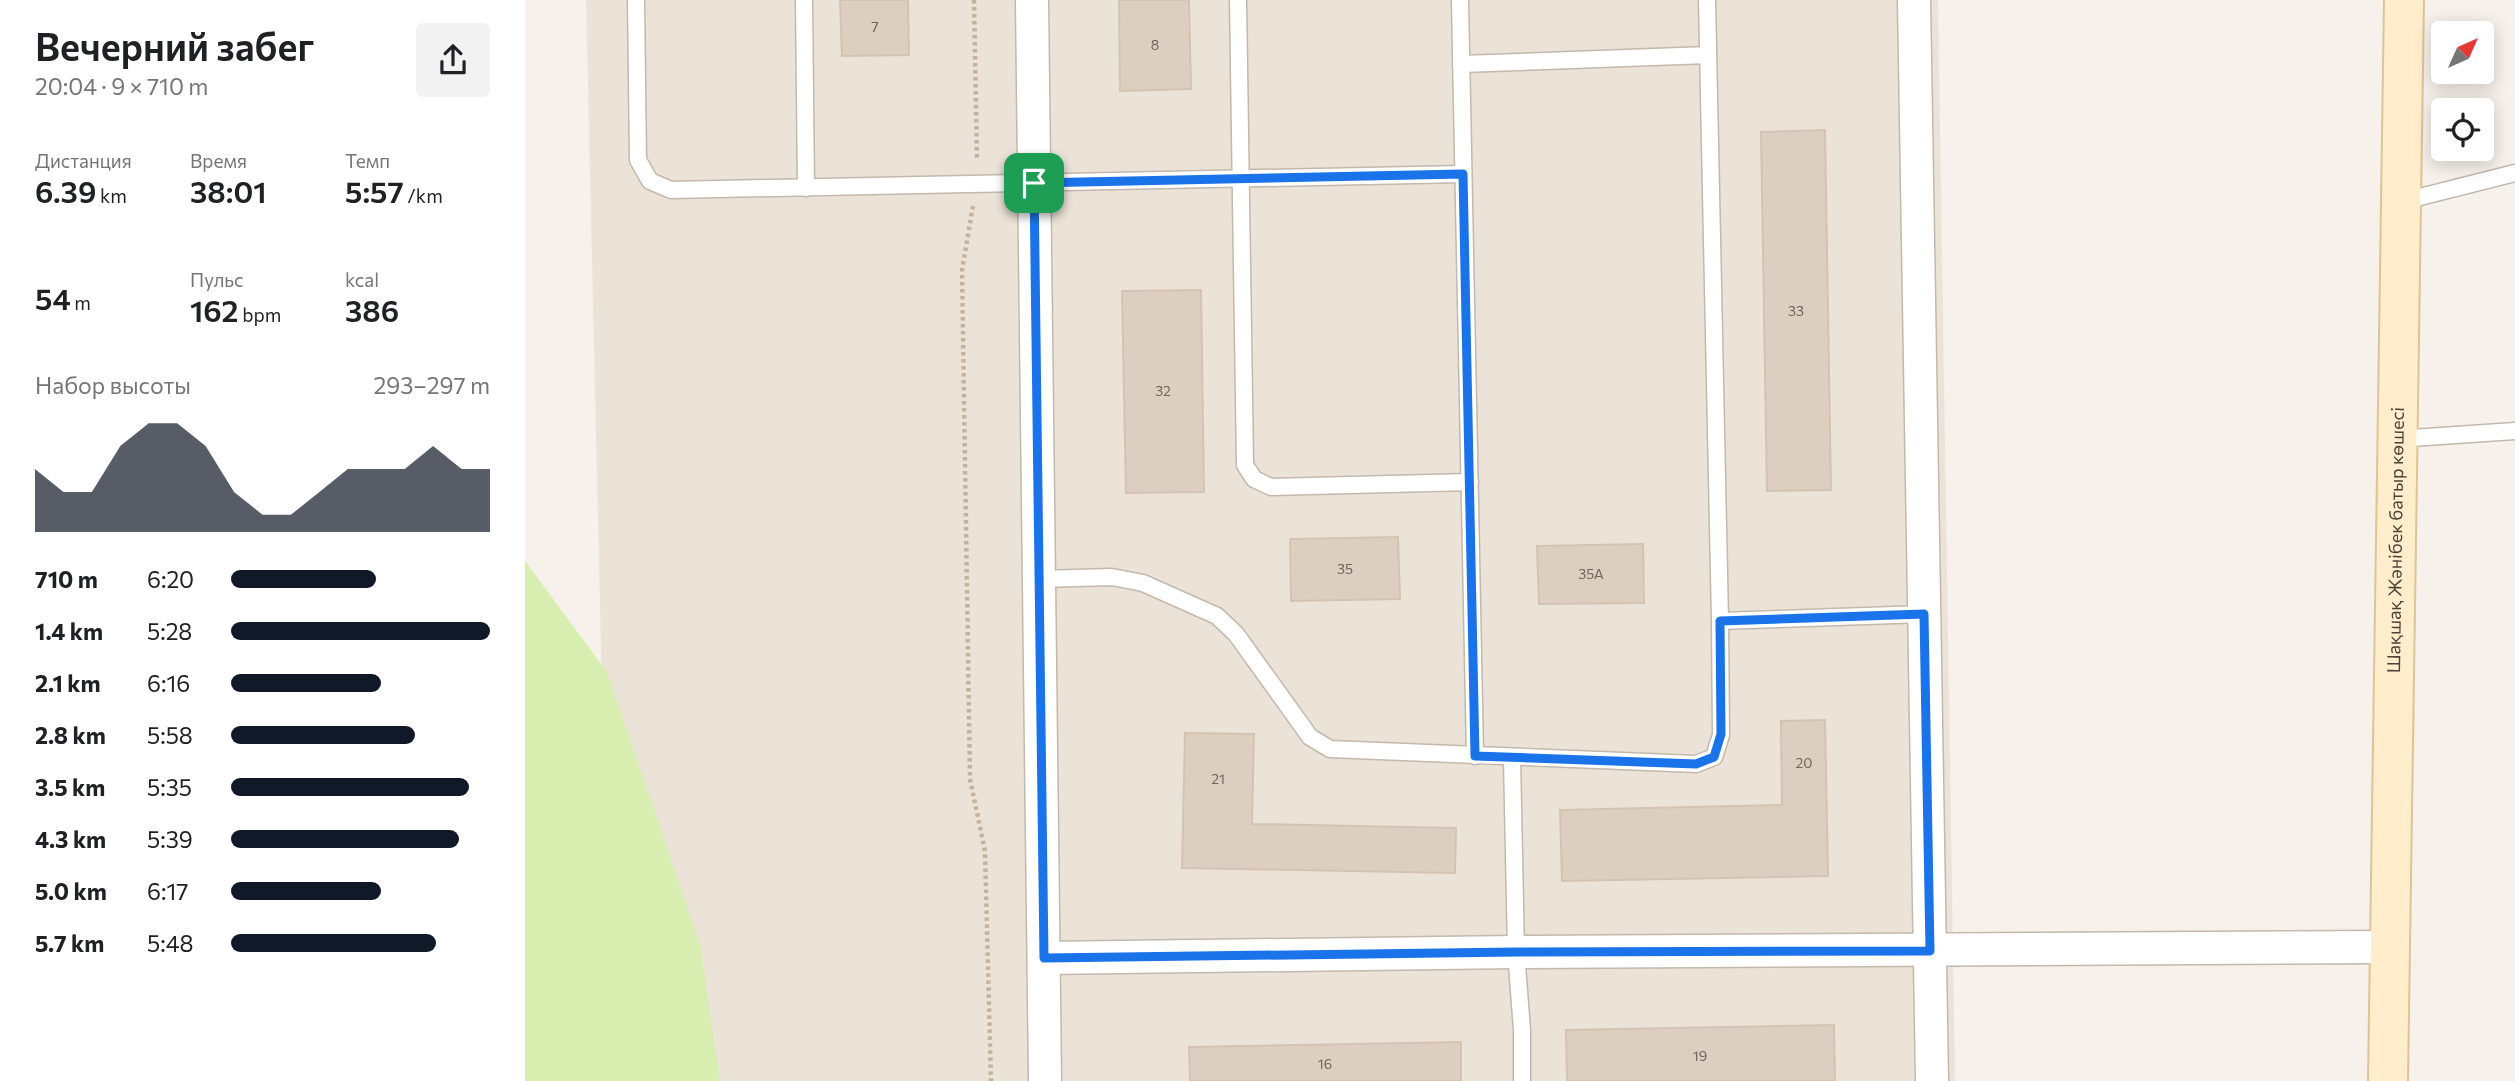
<!DOCTYPE html>
<html lang="ru">
<meta charset="utf-8">
<style>
body{margin:0;font-family:Commissioner,sans-serif;background:#f2f2f2;color:#202124;height:100vh;display:flex;flex-direction:column;font-size:26px;white-space:nowrap}
*{box-sizing:border-box;margin:0}
p{font-size:23px;color:#757577}
.icon{flex:none;width:38px;height:38px;fill:none;stroke:currentColor;stroke-width:2;stroke-linecap:round;stroke-linejoin:round}
.map{position:relative;flex:1;overflow:hidden}
.details{display:flex;flex-direction:column;background:#fff;width:525px}
.details>*{flex:none}
.needle{width:46px;rotate:45deg}
.buttons{position:absolute;left:1906px;top:21px;display:grid;gap:14px}
.buttons a{display:grid;place-items:center;width:63px;height:63px;border-radius:7px;background:#fff;box-shadow:0 4px 18px #0003;font-size:35px}
.pin{position:absolute;display:grid;place-items:center;width:60px;height:60px;color:#fff;margin:-30px;border-radius:14px;box-shadow:0 4px 10px #0006}
.round{display:grid;place-items:center;flex:none;width:74px;height:74px;border-radius:7px;background:#f2f2f2}
.head{display:flex;align-items:center;justify-content:space-between;height:119px;padding:0 35px}
h1{font-size:38px;font-weight:600;line-height:52px}
.figures{display:grid;grid-template-columns:repeat(3,1fr);gap:10px;height:119px;padding:7px 35px}
.figures div{display:grid;align-content:center}
.figures b{font-size:30px;font-weight:600}
.figures small{font-size:19px;font-weight:400}
.figures p{font-size:19px}
.chart{height:196px;padding:14px 35px}
.chart p{display:flex;justify-content:space-between}
.chart svg{width:100%;height:126px;margin-top:7px;fill:#111827;opacity:.7}
ul{padding:0 35px;list-style:none;font-size:23px}
li{display:grid;grid-template-columns:112px 84px 1fr;align-items:center;height:52px}
li i{height:18px;border-radius:9px;background:#111827}
main{display:flex;flex:1;min-height:0}
.map>svg:first-child{display:block}
</style>
<main>
<section class="details">
<div class="head"><div><h1>Вечерний забег</h1><p>20:04 · 9 × 710 m</p></div><a class="round"><svg class="icon" aria-label="share" viewBox="0 0 24 24"><path d="M12 15V3M7 8l5-5 5 5M5 13v7h14v-7"/></svg></a></div>
<div class="figures">
<div><p>Дистанция</p><b>6.39<small> km</small></b></div>
<div><p>Время</p><b>38:01</b></div>
<div><p>Темп</p><b>5:57<small> /km</small></b></div>
</div>
<div class="figures">
<div><b>54<small> m</small></b></div>
<div><p>Пульс</p><b>162<small> bpm</small></b></div>
<div><p>kcal</p><b>386</b></div>
</div>
<div class="chart"><p><span>Набор высоты</span>293–297 m</p>
<svg viewBox="0 0 160 44" preserveAspectRatio="none"><path d="M0 44V22L10 30L20 30L30 14L40 6L50 6L60 14L70 30L80 38L90 38L100 30L110 22L120 22L130 22L140 14L150 22L160 22V44z"/></svg>
</div>
<ul>
<li><b>710 m</b>6:20<i style="width:56%"></i></li>
<li><b>1.4 km</b>5:28<i style="width:100%"></i></li>
<li><b>2.1 km</b>6:16<i style="width:58%"></i></li>
<li><b>2.8 km</b>5:58<i style="width:71%"></i></li>
<li><b>3.5 km</b>5:35<i style="width:92%"></i></li>
<li><b>4.3 km</b>5:39<i style="width:88%"></i></li>
<li><b>5.0 km</b>6:17<i style="width:58%"></i></li>
<li><b>5.7 km</b>5:48<i style="width:79%"></i></li>
</ul>
</section>
<div class="map">
<svg width="1990" height="1081" viewBox="0 0 1990 1081">
<rect width="100%" height="100%" fill="#f6f1ea"/>
<!-- residential -->
<polygon fill="#ebe3d8" points="61,0 1413,0 1430,1081 86,1081"/>
<!-- green -->
<polygon fill="#d8eeb0" points="0,561 82,672 175,944 195,1081 0,1081"/>
<!-- building -->
<g fill="#dccfc1" stroke="#d5c3b1" stroke-width="2">
<polygon points="315,0 383,0 384,55 317,56"/>
<polygon points="594,0 664,0 666,89 595,91"/>
<polygon points="1300,130 1306,490 1242,491 1236,132"/>
<polygon points="676,290 679,492 601,493 597,291"/>
<polygon points="873,537 875,599 766,601 765,539"/>
<polygon points="1118,544 1119,603 1014,604 1012,546"/>
<polygon points="1300,720 1303,876 1037,881 1035,810 1257,805 1256,721"/>
<polygon points="660,733 729,734 727,824 931,828 930,873 657,868"/>
<polygon points="1309,1025 1310,1081 1042,1081 1041,1030"/>
<polygon points="936,1042 936,1081 665,1081 664,1047"/>
</g>
<g fill="none" stroke-linecap="round" stroke-linejoin="round">
<defs>
<g id="lane">
<polyline points="111,0 113,160 125,181 146,190 938,174"/>
<polyline points="279,0 281,188"/>
<polyline points="713,0 720,465 729,479 746,487 945,482"/>
<polyline points="935,0 950,756"/>
<polyline points="936,64 1183,55"/>
<polyline points="1875,202 1990,173"/>
<polyline points="1872,439 1990,431"/>
<polyline points="514,579 587,577 618,583 692,616 711,634 785,737 805,749 1171,764 1189,757 1196,735 1195,621 1182,0"/>
<polyline points="1195,621 1399,614"/>
<polyline points="987,758 991,952 997,1030 997,1081"/>
</g>
<g id="street">
<polyline points="507,0 520,1081"/>
<polyline points="1389,0 1407,1081"/>
<polyline points="519,958 991,952 1864,947"/>
</g>
<g id="secondary">
<path id="s1" d="M1863,1081L1879,0"/>
</g>
</defs>
<!-- lane casing -->
<use href="#lane" stroke="#c3b8ab" stroke-width="19"/>
<!-- street casing -->
<use href="#street" stroke="#c3b8ab" stroke-width="35"/>
<!-- secondary casing -->
<use href="#secondary" stroke="#ddc498" stroke-width="42"/>
<!-- path -->
<g stroke="#c6b29b" stroke-width="4.5" stroke-dasharray="3.5 3.5" stroke-linecap="butt">
<polyline points="449,0 452,159"/>
<polyline points="448,206 437,270 445,779 460,851 466,1081"/>
</g>
<!-- lane -->
<use href="#lane" stroke="#fff" stroke-width="16"/>
<!-- street -->
<use href="#street" stroke="#fff" stroke-width="32"/>
<!-- secondary -->
<use href="#secondary" stroke="#ffedcb" stroke-width="38"/>
</g>
<g fill="none" stroke-linecap="round" stroke-linejoin="round">
<defs>
<polygon id="route" points="938,174 950,756 1171,764 1189,757 1196,734 1195,621 1399,614 1405,951 991,952 519,958 509,183"/>
</defs>
<!-- route casing -->
<use href="#route" stroke="#fff" stroke-width="14"/>
<!-- route -->
<use href="#route" stroke="#1a73e8" stroke-width="9"/>
</g>
<g text-anchor="middle" stroke-width="5" stroke-linejoin="round" paint-order="stroke">
<!-- number labels -->
<g font-size="14" fill="#6f645a">
<text x="350" y="32">7</text>
<text x="630" y="50">8</text>
<text x="1271" y="316">33</text>
<text x="638" y="396">32</text>
<text x="820" y="574">35</text>
<text x="1066" y="579">35А</text>
<text x="1279" y="768">20</text>
<text x="693" y="784">21</text>
<text x="1175" y="1061">19</text>
<text x="800" y="1069">16</text>
</g>
<!-- street labels -->
<g font-size="18" fill="#4b4137" stroke="#fff">
<text dy="6" stroke="none"><textPath href="#s1" startOffset="541">Шақшақ Жәнібек батыр көшесі</textPath></text>
</g>
</g>
</svg>
<div class="buttons">
<a><svg class="needle" viewBox="-14 -14 28 28"><path d="M0-13l5 13h-10z" fill="#e53935"/><path d="M0 13l5-13h-10z" fill="#757577"/></svg></a>
<a><svg class="icon" aria-label="locate" viewBox="0 0 24 24"><circle cx="12" cy="12" r="6"/><path d="M12 2v4M12 18v4M2 12h4M18 12h4"/></svg></a>
</div>
<div class="pin" style="left:509px;top:183px;background:#1e9e55"><svg class="icon" aria-label="arrive" viewBox="0 0 24 24"><path d="M6 21V4h12l-3 4 3 4H6"/></svg></div>
</div>
</main>
